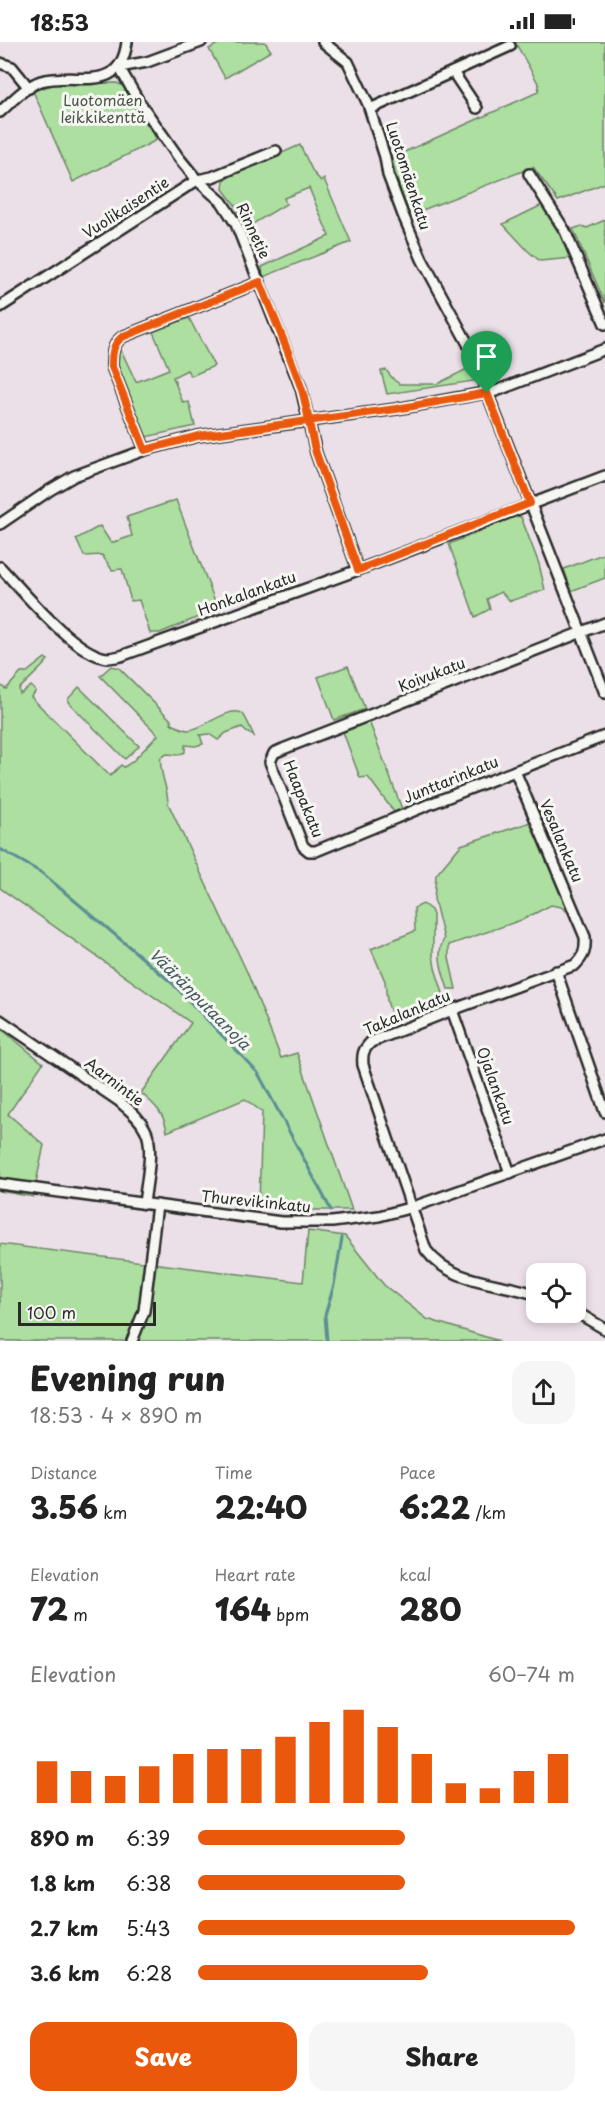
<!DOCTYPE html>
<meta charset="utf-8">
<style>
body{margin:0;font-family:"Playpen Sans",sans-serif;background:#f6f6f6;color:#222;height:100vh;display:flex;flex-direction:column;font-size:22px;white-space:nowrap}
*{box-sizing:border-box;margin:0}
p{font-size:20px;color:#767676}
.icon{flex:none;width:33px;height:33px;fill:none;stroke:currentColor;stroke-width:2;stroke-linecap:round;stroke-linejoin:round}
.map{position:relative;height:1299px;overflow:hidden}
.sheet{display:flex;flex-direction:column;background:#fff;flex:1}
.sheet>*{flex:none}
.controls{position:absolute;left:526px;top:1221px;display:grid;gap:12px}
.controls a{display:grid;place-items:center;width:60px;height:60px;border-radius:12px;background:#fff;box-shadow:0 3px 9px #0003;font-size:30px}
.scale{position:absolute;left:18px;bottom:15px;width:138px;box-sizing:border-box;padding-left:6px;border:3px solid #2b2b2b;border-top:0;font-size:16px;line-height:21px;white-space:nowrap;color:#2b2b2b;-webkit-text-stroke:4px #f6f6f2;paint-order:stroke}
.pin{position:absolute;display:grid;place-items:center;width:51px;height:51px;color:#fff;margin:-62px -26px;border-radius:50% 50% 50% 0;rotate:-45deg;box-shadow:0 0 6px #0007}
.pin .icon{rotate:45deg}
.round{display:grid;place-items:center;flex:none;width:63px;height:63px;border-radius:18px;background:#f6f6f6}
.summary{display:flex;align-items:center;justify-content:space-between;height:102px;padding:0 30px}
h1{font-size:33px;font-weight:800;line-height:45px}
.metrics{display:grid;grid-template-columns:repeat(3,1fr);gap:9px;height:102px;padding:6px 30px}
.metrics div{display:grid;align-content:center}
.metrics b{font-size:30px;font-weight:800}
.metrics small{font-size:16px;font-weight:400}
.metrics p{font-size:16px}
.chart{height:168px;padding:12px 30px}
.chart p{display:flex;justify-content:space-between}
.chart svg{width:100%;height:108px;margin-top:6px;stroke:#ea580c;stroke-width:6}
.primary-button{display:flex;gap:12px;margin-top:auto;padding:12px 30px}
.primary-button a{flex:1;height:69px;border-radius:18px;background:#ea580c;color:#fff;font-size:24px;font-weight:800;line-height:69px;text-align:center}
.primary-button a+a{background:#f6f6f6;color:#222}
ul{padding:0 30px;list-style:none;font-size:20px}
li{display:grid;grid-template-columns:96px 72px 1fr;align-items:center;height:45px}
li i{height:15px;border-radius:8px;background:#ea580c}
.status{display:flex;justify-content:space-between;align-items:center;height:42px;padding:0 30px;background:#fff;direction:ltr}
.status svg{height:16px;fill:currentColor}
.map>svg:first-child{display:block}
</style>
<div class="status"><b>18:53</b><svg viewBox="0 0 49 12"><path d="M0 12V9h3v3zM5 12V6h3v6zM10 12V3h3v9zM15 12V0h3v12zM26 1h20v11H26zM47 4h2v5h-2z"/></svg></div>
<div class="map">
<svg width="605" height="1299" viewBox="0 0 605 1299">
<rect width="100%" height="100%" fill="#ece0e8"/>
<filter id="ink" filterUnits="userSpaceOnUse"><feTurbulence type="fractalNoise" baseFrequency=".0167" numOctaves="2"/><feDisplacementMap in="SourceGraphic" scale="12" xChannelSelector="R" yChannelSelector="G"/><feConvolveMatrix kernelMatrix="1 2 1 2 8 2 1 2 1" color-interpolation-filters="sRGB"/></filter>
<g filter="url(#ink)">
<!-- green -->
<g fill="#acdfa0" stroke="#6c8566" stroke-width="1.5">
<polygon points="221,0 265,0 271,9 225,36 209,7"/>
<polygon points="515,0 605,0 605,141 558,159 533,125 407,174 391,116 538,50 539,43"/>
<polygon points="117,41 123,44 157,98 73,140 33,49 56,42"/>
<polygon points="300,103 313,130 321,139 324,137 351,200 263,235 262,225 329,194 309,146 284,156 286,162 246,186 235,163 223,147 224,139 232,133"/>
<polygon points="544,162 561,189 572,216 540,219 528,209 503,182"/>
<polygon points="605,178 605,261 573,187 582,184 587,186"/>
<polygon points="189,276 214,324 191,334 187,328 173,335 183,361 189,360 195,384 146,395 115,316 120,306 136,340 169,327 153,290"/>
<polygon points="471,325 474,339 387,352 381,329 386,328 394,338 400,342 437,342"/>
<polygon points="176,458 218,567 160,591 150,591 139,558 131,559 122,527 112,528 102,513 84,514 76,497 100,484 111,501 132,494 127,475"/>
<polygon points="517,474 521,475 539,522 545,548 510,559 501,550 487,557 490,567 475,575 449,502"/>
<polygon points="605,511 605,536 571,549 564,527"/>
<path d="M45,616L48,618C39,629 29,637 19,647L20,652L31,644L36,649L31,655L110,734L121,723L124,725L132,720L158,693L100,634L111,624L119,626L172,679L171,681C176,684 183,688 189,688C202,688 231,662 243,672C247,677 251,688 254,694L246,690L242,685L226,691L218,698L209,692L200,693L203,702L195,704L185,703V710L178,713L167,712L161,715C158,727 168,746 168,761L247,930L281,1016L297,1011L352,1168H314L259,1162L262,1070L245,1057L167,1090C165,1072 155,1063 141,1051L191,981L0,846V643L6,647L21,631L27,630Z"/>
<polygon points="348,624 365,667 334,678 318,635"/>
<polygon points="79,645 139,704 125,717 68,660 68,657"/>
<polygon points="369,679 402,767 394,770 368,735 360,736 343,690"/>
<path d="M531,780L569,865L566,869L561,865L551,863L524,877L449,903V916L456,947H448C443,931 435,913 444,897L434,857L436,833L461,803Z"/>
<polygon points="423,862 431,868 433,873 433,913 435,926 447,964 425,973 425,967 393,977 387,959 385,939 371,907 415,889 414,866"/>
<polygon points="0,986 43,1021 8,1072 44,1103 33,1155 0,1149"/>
<polygon points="308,1189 345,1194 384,1243 427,1277 499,1299 0,1299 0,1202 303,1240"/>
</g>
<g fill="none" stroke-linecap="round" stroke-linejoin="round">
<!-- stream -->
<g stroke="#5d8d95" stroke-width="3">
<polyline points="0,807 42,831 172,941 258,1031 331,1168"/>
<polyline points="327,1299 325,1273 334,1243 342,1196"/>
</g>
<defs>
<g id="street">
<polyline points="323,0 348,20 368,62 385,115 388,133 403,173 422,217 468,302 605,651"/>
<polyline points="0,21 12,25 29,46"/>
<polyline points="119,25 138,58 179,116 197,138 222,160 236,182 301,346 316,411 358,528"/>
<polyline points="119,25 147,20 201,0"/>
<polyline points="453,30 477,66"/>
<polyline points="370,67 510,4"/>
<path d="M0,70C12,59 26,44 41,39C77,29 120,54 127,0"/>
<polyline points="529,132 565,189 605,282"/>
<polyline points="0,265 197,138 212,135 276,109"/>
<path d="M145,408L112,325C112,313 112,303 122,295L260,240"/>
<polyline points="0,482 50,448 74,434 145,408 198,394 396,367 496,349 605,307"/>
<path d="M0,525C23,549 74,612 107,616C111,616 116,615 121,614L358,528L605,434"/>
<polyline points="605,581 283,707 274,711 270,720 303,804 309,809 316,809 430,762 605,694"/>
<path d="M515,729L585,895C586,908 584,914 575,923L452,968L371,1000C363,1008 362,1012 363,1023L426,1208C452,1243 499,1239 537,1253"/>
<polyline points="556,929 605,1070"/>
<polyline points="452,968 510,1131"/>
<path d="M0,978L119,1059C129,1068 139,1075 145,1087C155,1104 146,1141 144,1162"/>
<polyline points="0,1142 281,1180 332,1180 379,1174 413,1165 605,1097"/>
<polyline points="576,1270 605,1287"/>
<polyline points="132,1299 144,1269 157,1163"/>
</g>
</defs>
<!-- street casing -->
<use href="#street" stroke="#2b2b2b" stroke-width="14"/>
<!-- street -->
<use href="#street" stroke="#f6f6f2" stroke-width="9"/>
</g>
</g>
<g fill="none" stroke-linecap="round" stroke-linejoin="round" filter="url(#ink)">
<defs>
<path id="route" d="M487,351L396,367L198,394L145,408L112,325C112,313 112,303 122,295L260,240C274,276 290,312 302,348C308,369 310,390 316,411L358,528L530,461L487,351"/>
</defs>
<!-- route casing -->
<use href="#route" stroke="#fff" stroke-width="12"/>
<!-- route -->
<use href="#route" stroke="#ea580c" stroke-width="8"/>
</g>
<g text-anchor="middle" stroke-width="6" stroke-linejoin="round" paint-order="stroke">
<!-- park labels -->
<g font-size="15" fill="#4b5848" stroke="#f6f6f2">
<text x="103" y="64">Luotomäen<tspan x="103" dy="17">leikkikenttä</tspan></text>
</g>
<!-- street labels -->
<g font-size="15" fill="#2b2b2b" stroke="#f6f6f2">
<text transform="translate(408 134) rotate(72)" y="5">Luotomäenkatu</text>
<text transform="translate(126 166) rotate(-33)" y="5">Vuolikaisentie</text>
<text transform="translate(253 189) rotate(65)" y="5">Rinnetie</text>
<text transform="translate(247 552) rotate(-20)" y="5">Honkalankatu</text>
<text transform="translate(432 633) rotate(-21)" y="5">Koivukatu</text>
<text transform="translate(451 738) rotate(-22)" y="5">Junttarinkatu</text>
<text transform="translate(303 757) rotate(68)" y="5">Haapakatu</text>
<text transform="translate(561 799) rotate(67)" y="5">Vesalankatu</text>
<text transform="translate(407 971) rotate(-23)" y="5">Takalankatu</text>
<text transform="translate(114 1040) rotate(37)" y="5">Aarnintie</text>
<text transform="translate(495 1044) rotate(70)" y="5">Ojalankatu</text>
<text transform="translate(256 1160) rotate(6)" y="5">Thurevikinkatu</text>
</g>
<!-- water labels -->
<g font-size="16" font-style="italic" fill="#445c60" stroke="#f6f6f2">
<text transform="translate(200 957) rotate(45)" y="6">Vääränputaanoja</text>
</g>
</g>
</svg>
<div class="controls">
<a><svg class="icon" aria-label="locate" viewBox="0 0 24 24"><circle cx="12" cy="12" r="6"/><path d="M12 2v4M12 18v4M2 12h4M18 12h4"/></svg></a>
</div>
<div class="scale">100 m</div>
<div class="pin" style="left:487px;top:351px;background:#1e9e55"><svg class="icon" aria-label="arrive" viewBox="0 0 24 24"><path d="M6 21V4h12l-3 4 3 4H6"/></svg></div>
</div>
<section class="sheet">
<div class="summary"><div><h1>Evening run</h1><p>18:53 · 4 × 890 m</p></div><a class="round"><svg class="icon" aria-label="share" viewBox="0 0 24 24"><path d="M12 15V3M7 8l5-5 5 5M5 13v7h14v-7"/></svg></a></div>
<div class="metrics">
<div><p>Distance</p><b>3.56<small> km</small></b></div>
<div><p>Time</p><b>22:40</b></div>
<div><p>Pace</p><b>6:22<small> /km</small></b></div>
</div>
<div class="metrics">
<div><p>Elevation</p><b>72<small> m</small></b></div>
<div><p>Heart rate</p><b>164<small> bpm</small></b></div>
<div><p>kcal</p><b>280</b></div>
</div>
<div class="chart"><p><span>Elevation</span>60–74 m</p>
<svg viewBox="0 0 160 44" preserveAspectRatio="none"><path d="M5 44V27M15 44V31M25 44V33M35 44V29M45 44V24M55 44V22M65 44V22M75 44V17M85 44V11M95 44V6M105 44V13M115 44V24M125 44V36M135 44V38M145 44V31M155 44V24"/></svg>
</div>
<ul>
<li><b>890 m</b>6:39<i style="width:55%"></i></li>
<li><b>1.8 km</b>6:38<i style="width:55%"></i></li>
<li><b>2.7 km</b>5:43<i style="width:100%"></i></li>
<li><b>3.6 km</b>6:28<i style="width:61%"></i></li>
</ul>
<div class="primary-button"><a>Save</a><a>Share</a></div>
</section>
